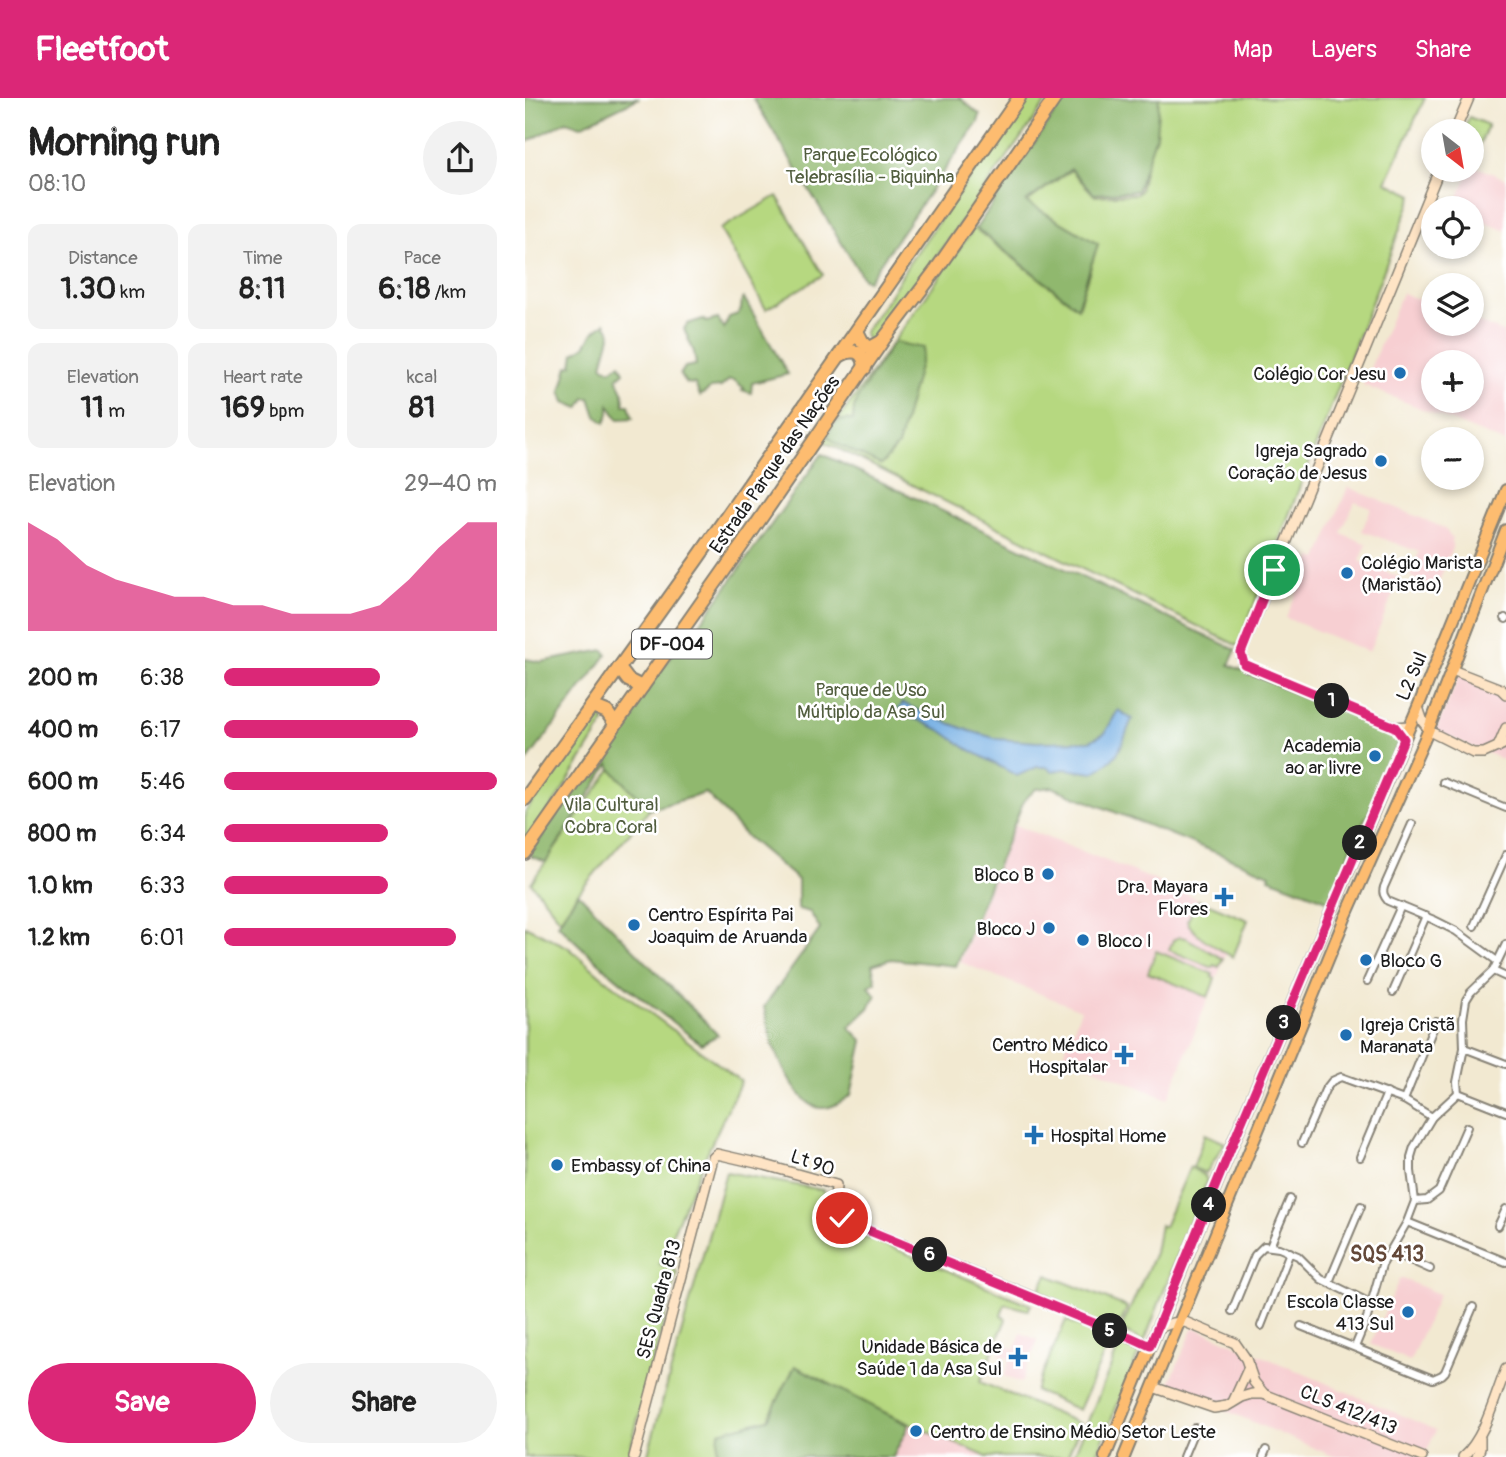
<!DOCTYPE html>
<meta charset="utf-8">
<style>
body{margin:0;font-family:Pangolin,sans-serif;background:#f2f2f2;color:#222;height:100vh;display:flex;flex-direction:column;font-size:26px;white-space:nowrap}
*{box-sizing:border-box;margin:0}
p{font-size:23px;color:#767676}
.icon{flex:none;width:38px;height:38px;fill:none;stroke:currentColor;stroke-width:2;stroke-linecap:round;stroke-linejoin:round}
.map{position:relative;flex:1;overflow:hidden}
.drawer{display:flex;flex-direction:column;background:#fff;width:525px}
.drawer>*{flex:none}
.needle{width:46px;rotate:149deg}
.fabs{position:absolute;left:896px;top:21px;display:grid;gap:14px}
.fabs a{display:grid;place-items:center;width:63px;height:63px;border-radius:50%;background:#fff;box-shadow:0 4px 10px #0003;font-size:35px}
.pin{position:absolute;display:grid;place-items:center;width:60px;height:60px;color:#fff;margin:-30px;border:4px solid #fff;border-radius:50%;box-shadow:0 2px 7px #0007}
.km{position:absolute;width:35px;height:35px;margin:-18px;border-radius:50%;background:#222;color:#fff;font-size:19px;line-height:35px;text-align:center}
.round{display:grid;place-items:center;flex:none;width:74px;height:74px;border-radius:37px;background:#f2f2f2}
.head{display:flex;align-items:center;justify-content:space-between;height:119px;padding:0 28px}
h1{font-size:38px;font-weight:700;line-height:52px}
.figures{display:grid;grid-template-columns:repeat(3,1fr);gap:10px;height:119px;padding:7px 28px}
.figures div{display:grid;align-content:center;border-radius:14px;background:#f2f2f2;text-align:center}
.figures b{font-size:30px;font-weight:700}
.figures small{font-size:19px;font-weight:400}
.figures p{font-size:19px}
.chart{height:196px;padding:14px 28px}
.chart p{display:flex;justify-content:space-between}
.chart svg{width:100%;height:126px;margin-top:7px;fill:#db2777;opacity:.7}
.action{display:flex;gap:14px;margin-top:auto;padding:14px 28px}
.action a{flex:1;height:80px;border-radius:42px;background:#db2777;color:#fff;font-size:28px;font-weight:700;line-height:80px;text-align:center}
.action a+a{background:#f2f2f2;color:#222}
ul{padding:0 28px;list-style:none;font-size:23px}
li{display:grid;grid-template-columns:112px 84px 1fr;align-items:center;height:52px}
li i{height:18px;border-radius:9px;background:#db2777}
header{display:flex;align-items:center;gap:42px;box-sizing:border-box;height:98px;padding:0 35px;background:#db2777;color:#fff}
header strong{font-size:33px}
nav{display:flex;gap:38px;margin-inline-start:auto;font-size:24px}
main{display:flex;flex:1;min-height:0}
.map>svg:first-child{display:block}
</style>
<header>
<strong>Fleetfoot</strong>
<nav><a>Map</a><a>Layers</a><a>Share</a></nav>
</header>
<main>
<section class="drawer">
<div class="head"><div><h1>Morning run</h1><p>08:10</p></div><a class="round"><svg class="icon" aria-label="share" viewBox="0 0 24 24"><path d="M12 15V3M7 8l5-5 5 5M5 13v7h14v-7"/></svg></a></div>
<div class="figures">
<div><p>Distance</p><b>1.30<small> km</small></b></div>
<div><p>Time</p><b>8:11</b></div>
<div><p>Pace</p><b>6:18<small> /km</small></b></div>
</div>
<div class="figures">
<div><p>Elevation</p><b>11<small> m</small></b></div>
<div><p>Heart rate</p><b>169<small> bpm</small></b></div>
<div><p>kcal</p><b>81</b></div>
</div>
<div class="chart"><p><span>Elevation</span>29–40 m</p>
<svg viewBox="0 0 160 44" preserveAspectRatio="none"><path d="M0 44V6L10 12L20 21L30 26L40 29L50 32L60 32L70 35L80 35L90 38L100 38L110 38L120 35L130 26L140 15L150 6L160 6V44z"/></svg>
</div>
<ul>
<li><b>200 m</b>6:38<i style="width:57%"></i></li>
<li><b>400 m</b>6:17<i style="width:71%"></i></li>
<li><b>600 m</b>5:46<i style="width:100%"></i></li>
<li><b>800 m</b>6:34<i style="width:60%"></i></li>
<li><b>1.0 km</b>6:33<i style="width:60%"></i></li>
<li><b>1.2 km</b>6:01<i style="width:85%"></i></li>
</ul>
<div class="action"><a>Save</a><a>Share</a></div>
</section>
<div class="map">
<svg width="981" height="1359" viewBox="0 0 981 1359">
<rect width="100%" height="100%" fill="#fff"/>
<filter id="ink" filterUnits="userSpaceOnUse"><feTurbulence type="fractalNoise" baseFrequency=".0143" numOctaves="2"/><feDisplacementMap in="SourceGraphic" scale="14" xChannelSelector="R" yChannelSelector="G"/><feConvolveMatrix kernelMatrix="1 2 1 2 8 2 1 2 1" color-interpolation-filters="sRGB"/></filter>
<filter id="wash" filterUnits="userSpaceOnUse"><feTurbulence type="fractalNoise" baseFrequency=".00686" numOctaves="4" result="noise"/><feDisplacementMap in="SourceGraphic" scale="28" xChannelSelector="R" yChannelSelector="G"/><feGaussianBlur stdDeviation="1.57" result="paint"/><feColorMatrix in="noise" values="0 0 0 0 0 0 0 0 0 0 0 0 0 0 0 0 0 1.4 0 .05"/><feComposite in="paint" operator="in"/></filter>
<g filter="url(#wash)">
<rect width="100%" height="100%" fill="#f2e9d1"/>
<!-- built -->
<g fill="#f7cfd2" fill-rule="evenodd">
<polygon points="947,67 981,81 981,133 947,119 947,110 929,110 944,72 947,72"/>
<path d="M877,195L908,207V226H947V222L981,235V345L838,287ZM908,264H947V303H908Z"/>
<polygon points="823,389 919,430 927,440 927,450 921,465 913,461 910,467 919,471 911,490 885,479 894,454 837,433 846,410 830,404 816,435 842,446 835,463 874,479 868,493 869,494 844,554 761,520 787,459 793,461"/>
<polygon points="936,574 981,593 981,663 910,633"/>
<polygon points="490,727 617,777 723,822 708,859 701,856 643,1001 538,957 556,912 435,864"/>
<polygon points="875,1180 914,1196 885,1263 846,1246"/>
<polygon points="669,1229 911,1332 899,1359 810,1359 643,1288"/>
<polygon points="496,1235 513,1242 496,1285 479,1278 485,1261 474,1257 479,1246 490,1251"/>
<polygon points="364,1306 490,1359 344,1359"/>
</g>
<!-- green -->
<g fill="#b6d880" stroke="#697a4e" stroke-width="2">
<polygon points="502,0 524,0 398,178 351,240 347,243 342,242 339,235 340,233 364,199 384,165"/>
<polygon points="634,0 900,0 861,84 888,97 713,548 298,343 449,130 553,210 573,146 502,104 546,72 570,98 612,96 615,93"/>
<polygon points="944,19 963,27 947,65 947,33 938,33"/>
<polygon points="252,98 298,177 241,211 195,131"/>
<polygon points="73,618 78,621 79,625 33,699 0,746 0,714 70,620"/>
<polygon points="86,671 125,711 53,795 35,821 6,785"/>
<path d="M674,802L723,822L708,859C695,852 667,836 662,823Z"/>
<polygon points="0,828 43,849 76,878 216,983 184,1051 134,1166 148,1171 152,1174 103,1359 0,1359"/>
<polygon points="654,839 661,840 698,861 694,869 689,867 688,870 644,852 648,842"/>
<polygon points="631,853 688,876 687,879 690,881 683,899 623,875"/>
<polygon points="680,1036 700,1045 681,1075 668,1070"/>
<polygon points="665,1069 680,1078 682,1083 619,1244 598,1233 598,1226 630,1155 635,1127 639,1129"/>
<polygon points="201,1074 298,1092 320,1134 322,1131 506,1207 503,1212 480,1206 476,1217 481,1221 455,1284 556,1326 542,1359 462,1359 358,1314 270,1268 243,1321 220,1359 122,1359"/>
<polygon points="522,1177 602,1209 597,1222 592,1228 576,1228 510,1200"/>
<polygon points="541,1222 579,1239 582,1244 582,1249 554,1312 510,1293"/>
<polygon points="595,1246 615,1252 571,1359 548,1359"/>
</g>
<!-- forest -->
<g fill="#90b86e" stroke="#566a45" stroke-width="2">
<polygon points="0,0 114,0 56,28 41,23 0,45"/>
<polygon points="228,0 435,0 455,17 453,24 343,183 338,180"/>
<polygon points="540,0 634,0 631,37 612,93 569,96 546,71 501,104 573,146 552,209 451,130"/>
<polygon points="219,200 263,276 227,285 226,295 217,292 219,290 209,282 204,282 196,289 186,290 175,298 170,286 161,285 155,277 160,269 171,267 169,254 159,231 162,226 178,221 181,224 193,221 199,230 204,219 213,216 216,211 217,201"/>
<polygon points="80,225 86,235 77,267 85,272 95,266 99,274 92,280 98,294 99,307 104,307 108,320 93,321 84,307 84,316 80,325 71,318 65,300 60,300 54,310 40,304 36,293 43,268 47,267 49,255 60,248 68,235"/>
<path d="M368,244L399,250L373,348L356,367L312,346L303,339C308,322 312,321 328,322L329,310L332,301Z"/>
<path d="M297,356L711,552L704,567L871,634L874,643L844,715L829,739L822,767L807,804L744,780L745,776L527,689L511,691L499,702L431,868L366,861L347,867L351,884L344,888L351,898L344,910L324,929L338,943L326,997C317,1003 307,1011 296,1010C275,1009 255,965 248,947C244,935 242,922 239,909L295,831L285,814L273,811V782L221,738L181,695L125,711L86,671L84,666L21,764L7,759L5,756L48,693L155,546L157,551Z"/>
<polygon points="79,552 82,556 0,666 0,561 16,564"/>
<path d="M53,795L193,937L176,946C127,908 76,871 33,826Z"/>
<polygon points="270,1268 384,1327 368,1359 220,1359 192,1356 194,1334 243,1321"/>
</g>
<!-- water -->
<path fill="#72ade3" stroke="#476480" stroke-width="2" d="M378,605L398,615L445,633L473,641L512,644L565,643L580,635L593,612L607,621C594,651 598,657 568,675L540,671L528,673L521,669H512L492,678L441,650L417,633L394,622L378,618L374,611Z"/>
</g>
<g filter="url(#ink)">
<g fill="none" stroke-linecap="round" stroke-linejoin="round">
<defs>
<g id="street">
<polyline points="980,520 981,521"/>
<polyline points="918,684 981,710"/>
<path d="M887,726L859,789C857,795 859,798 863,803L909,822L931,833L972,863"/>
<polyline points="949,828 981,757"/>
<polyline points="968,873 981,879"/>
<polyline points="842,883 876,808"/>
<polyline points="868,894 901,818"/>
<polyline points="939,950 981,966"/>
<polyline points="933,995 932,984 939,950 938,921 941,902 946,894 968,873 981,846"/>
<polyline points="933,995 981,1014"/>
<polyline points="879,1002 911,923"/>
<polyline points="777,1045 800,992 807,983 816,979 879,1002 907,1019"/>
<polyline points="835,1059 862,995"/>
<polyline points="890,1103 902,1102 914,1093 942,1029"/>
<polyline points="882,1124 981,1164"/>
<polyline points="973,1128 981,1111"/>
<polyline points="745,1148 765,1101"/>
<polyline points="865,1153 905,1171"/>
<polyline points="804,1184 836,1108"/>
<polyline points="707,1213 730,1157 739,1148 754,1150 773,1158 796,1181 845,1205"/>
<polyline points="736,1228 765,1154"/>
<polyline points="776,1228 908,1281 917,1277 920,1274 948,1209"/>
<polyline points="830,1249 842,1220 857,1167 882,1124 890,1103 886,1073 886,1059 889,1049 907,1019 933,995"/>
<polyline points="658,1359 670,1330"/>
<polyline points="738,1359 741,1352"/>
</g>
<g id="secondary">
<polyline points="930,33 944,0"/>
<polyline points="927,572 976,591 981,596"/>
<polyline points="893,609 898,624 906,634 948,655 959,655 981,645"/>
<polyline points="884,628 870,629 722,569 718,563 716,555 914,72"/>
<polyline points="973,649 981,630"/>
<circle cx="592" cy="1233" r="4.5"/>
<polyline points="631,1231 647,1225 660,1224 710,1245 721,1261 729,1284 739,1296"/>
<polyline points="595,1237 603,1238 624,1248"/>
<polyline points="628,1289 689,1310 702,1308 717,1299 727,1296 739,1296 897,1359"/>
<polyline points="708,1304 724,1269"/>
<path d="M109,1359L188,1060L192,1056L240,1067L311,1087C310,1103 309,1115 323,1124L510,1200L576,1228L589,1235"/>
<path d="M938,1359C960,1340 970,1298 981,1271"/>
<polyline points="952,1359 955,1350 955,1340"/>
</g>
<g id="primary">
<polyline points="580,1359 715,1028 893,609 981,392"/>
<polyline points="599,1359 820,820 901,638 981,432"/>
</g>
<g id="highway">
<polyline points="332,233 337,243 343,249 347,249 356,244"/>
<path d="M314,258C328,250 339,252 340,270"/>
<polyline points="94,570 103,582 117,589"/>
<polyline points="67,608 82,614 90,626"/>
<polyline points="0,701 170,464 494,0"/>
<polyline points="0,755 227,433 358,242 411,172 530,0"/>
</g>
</defs>
<!-- street casing -->
<use href="#street" stroke="#878276" stroke-width="10"/>
<!-- secondary casing -->
<use href="#secondary" stroke="#878276" stroke-width="12"/>
<!-- primary casing -->
<use href="#primary" stroke="#878276" stroke-width="14"/>
<!-- highway casing -->
<use href="#highway" stroke="#878276" stroke-width="16"/>
<!-- street -->
<use href="#street" stroke="#fff" stroke-width="6"/>
<!-- secondary -->
<use href="#secondary" stroke="#fee4c5" stroke-width="9"/>
<!-- primary -->
<use href="#primary" stroke="#fdbc6f" stroke-width="10"/>
<!-- highway -->
<use href="#highway" stroke="#fdbc6f" stroke-width="12"/>
</g>
</g>
<g fill="none" stroke-linecap="round" stroke-linejoin="round" filter="url(#ink)">
<defs>
<polyline id="route" points="317,1120 323,1124 576,1228 591,1237 603,1238 625,1248 715,1028 879,641 870,629 719,566 716,555 749,472"/>
</defs>
<!-- route casing -->
<use href="#route" stroke="#fff" stroke-width="14"/>
<!-- route -->
<use href="#route" stroke="#db2777" stroke-width="9"/>
</g>
<!-- markers -->
<g fill="#1f6fb2" stroke="#fff" stroke-width="2.5">
<circle cx="875" cy="275" r="7"/>
<circle cx="856" cy="363" r="7"/>
<circle cx="822" cy="475" r="7"/>
<circle cx="850" cy="658" r="7"/>
<circle cx="523" cy="776" r="7"/>
<path d="M695.5 788.5h7v7h7v7h-7v7h-7v-7h-7v-7h7z"/>
<circle cx="109" cy="827" r="7"/>
<circle cx="524" cy="830" r="7"/>
<circle cx="558" cy="842" r="7"/>
<circle cx="841" cy="862" r="7"/>
<circle cx="821" cy="937" r="7"/>
<path d="M595.5 946.5h7v7h7v7h-7v7h-7v-7h-7v-7h7z"/>
<path d="M505.5 1026.5h7v7h7v7h-7v7h-7v-7h-7v-7h7z"/>
<circle cx="32" cy="1067" r="7"/>
<circle cx="883" cy="1214" r="7"/>
<path d="M489.5 1248.5h7v7h7v7h-7v7h-7v-7h-7v-7h7z"/>
<circle cx="391" cy="1333" r="7"/>
</g>
<g text-anchor="middle" stroke-width="5" stroke-linejoin="round" paint-order="stroke">
<!-- shield labels -->
<rect fill="#fff" stroke="#606060" stroke-width="2" x="107" y="531.5" width="80" height="29" rx="5"/>
<g font-size="18" font-weight="bold" fill="#1c1c1c">
<text x="147" y="552">DF-004</text>
</g>
<!-- park labels -->
<g font-size="19" fill="#525e3f" stroke="#fff">
<text x="345" y="63">Parque Ecológico<tspan x="345" dy="22">Telebrasília - Biquinha</tspan></text>
<text x="346" y="598">Parque de Uso<tspan x="346" dy="22">Múltiplo da Asa Sul</tspan></text>
<text x="86" y="713">Vila Cultural<tspan x="86" dy="22">Cobra Coral</tspan></text>
</g>
<!-- poi labels -->
<g font-size="19" fill="#1c1c1c" stroke="#fff" text-anchor="end">
<text x="861" y="282">Colégio Cor Jesu</text>
<text x="842" y="359">Igreja Sagrado<tspan x="842" dy="22">Coração de Jesus</tspan></text>
<text x="836" y="471" text-anchor="start">Colégio Marista<tspan x="836" dy="22">(Maristão)</tspan></text>
<text x="836" y="654">Academia<tspan x="836" dy="22">ao ar livre</tspan></text>
<text x="509" y="783">Bloco B</text>
<text x="683" y="795">Dra. Mayara<tspan x="683" dy="22">Flores</tspan></text>
<text x="123" y="823" text-anchor="start">Centro Espírita Pai<tspan x="123" dy="22">Joaquim de Aruanda</tspan></text>
<text x="510" y="837">Bloco J</text>
<text x="572" y="849" text-anchor="start">Bloco I</text>
<text x="855" y="869" text-anchor="start">Bloco G</text>
<text x="835" y="933" text-anchor="start">Igreja Cristã<tspan x="835" dy="22">Maranata</tspan></text>
<text x="583" y="953">Centro Médico<tspan x="583" dy="22">Hospitalar</tspan></text>
<text x="525" y="1044" text-anchor="start">Hospital Home</text>
<text x="46" y="1074" text-anchor="start">Embassy of China</text>
<text x="869" y="1210">Escola Classe<tspan x="869" dy="22">413 Sul</tspan></text>
<text x="477" y="1255">Unidade Básica de<tspan x="477" dy="22">Saúde 1 da Asa Sul</tspan></text>
<text x="405" y="1340" text-anchor="start">Centro de Ensino Médio Setor Leste</text>
</g>
<!-- street labels -->
<g font-size="19" fill="#1c1c1c" stroke="#fff">
<text transform="translate(249 366) rotate(-55)" y="7">Estrada Parque das Nações</text>
<text transform="translate(886 578) rotate(-67)" y="7">L2 Sul</text>
<text transform="translate(288 1064) rotate(19)" y="7">Lt 90</text>
<text transform="translate(133 1201) rotate(-75)" y="7">SES Quadra 813</text>
<text transform="translate(824 1311) rotate(22)" y="7">CLS 412/413</text>
</g>
<!-- neighbourhood labels -->
<g font-size="21" font-weight="bold" fill="#634839" stroke="#fff">
<text x="862" y="1163">SQS 413</text>
</g>
</g>
</svg>
<div class="fabs">
<a><svg class="needle" viewBox="-14 -14 28 28"><path d="M0-13l5 13h-10z" fill="#e53935"/><path d="M0 13l5-13h-10z" fill="#767676"/></svg></a>
<a><svg class="icon" aria-label="locate" viewBox="0 0 24 24"><circle cx="12" cy="12" r="6"/><path d="M12 2v4M12 18v4M2 12h4M18 12h4"/></svg></a>
<a><svg class="icon" aria-label="layers" viewBox="0 0 24 24"><path d="M12 4l9 5-9 5-9-5zM3 14l9 5 9-5"/></svg></a>
<a>+</a>
<a>−</a>
</div>
<div class="pin" style="left:749px;top:472px;background:#1e9e55"><svg class="icon" aria-label="arrive" viewBox="0 0 24 24"><path d="M6 21V4h12l-3 4 3 4H6"/></svg></div>
<div class="pin" style="left:317px;top:1120px;background:#d93025"><svg class="icon" aria-label="check" viewBox="0 0 24 24"><path d="M5 12l5 5 9-10"/></svg></div>
<b class="km" style="left:807px;top:603px">1</b>
<b class="km" style="left:835px;top:745px">2</b>
<b class="km" style="left:759px;top:925px">3</b>
<b class="km" style="left:684px;top:1107px">4</b>
<b class="km" style="left:585px;top:1233px">5</b>
<b class="km" style="left:405px;top:1157px">6</b>
</div>
</main>
